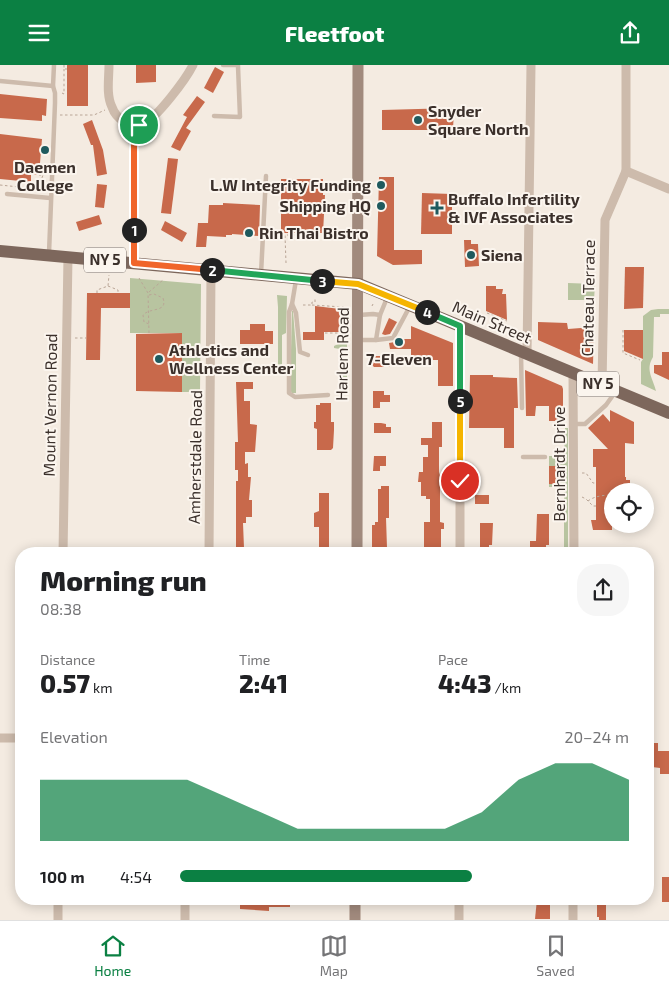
<!DOCTYPE html>
<meta charset="utf-8">
<style>
body{margin:0;font-family:"Exo 2",sans-serif;background:#f6f6f6;color:#202124;height:100vh;display:flex;flex-direction:column;font-size:19px;white-space:nowrap}
*{box-sizing:border-box;margin:0}
p{font-size:16px;color:#757577}
.icon{flex:none;width:28px;height:28px;fill:none;stroke:currentColor;stroke-width:2;stroke-linecap:round;stroke-linejoin:round}
.map{position:relative;flex:1;overflow:hidden}
.drawer{position:absolute;left:15px;top:482px;width:639px;height:358px;display:flex;flex-direction:column;background:#fff;border-radius:20px;box-shadow:0 2px 12px #0003}
.drawer>*{flex:none}
.controls{position:absolute;left:604px;top:418px;display:grid;gap:10px}
.controls a{display:grid;place-items:center;width:50px;height:50px;border-radius:50%;background:#fff;box-shadow:0 2px 12px #0003;font-size:25px}
.pin{position:absolute;display:grid;place-items:center;width:42px;height:42px;color:#fff;margin:-21px;border:2px solid #fff;border-radius:50%;box-shadow:0 1px 5px #0007}
.km{position:absolute;width:25px;height:25px;margin:-12px;border-radius:50%;background:#222;color:#fff;font-size:14px;line-height:25px;text-align:center}
.round{display:grid;place-items:center;flex:none;width:52px;height:52px;border-radius:20px;background:#f6f6f6}
.summary{display:flex;align-items:center;justify-content:space-between;height:85px;padding:0 25px}
h1{font-size:28px;font-weight:800;line-height:38px}
.figures{display:grid;grid-template-columns:repeat(3,1fr);gap:8px;height:85px;padding:5px 25px}
.figures div{display:grid;align-content:center}
.figures b{font-size:25px;font-weight:800}
.figures small{font-size:14px;font-weight:400}
.figures p{font-size:14px}
.chart{height:140px;padding:10px 25px}
.chart p{display:flex;justify-content:space-between}
.chart svg{width:100%;height:90px;margin-top:5px;fill:#0b8043;opacity:.7}
ul{padding:0 25px;list-style:none;font-size:16px}
li{display:grid;grid-template-columns:80px 60px 1fr;align-items:center;height:38px}
li i{height:12px;border-radius:6px;background:#0b8043}
header{display:flex;justify-content:space-between;align-items:center;height:65px;padding:0 25px;background:#0b8043;color:#fff;font-size:22px;font-weight:800}
.tabs{display:flex;justify-content:space-around;align-items:center;height:70px;border-top:1px solid #e0e0e0;background:#fff;font-size:14px;color:#757577}
.tabs a{display:grid;justify-items:center;gap:2px}
.tabs .on{color:#0b8043}
.map>svg:first-child{display:block}
</style>
<header><svg class="icon" aria-label="menu" viewBox="0 0 24 24"><path d="M4 6h16M4 12h16M4 18h16"/></svg>Fleetfoot<svg class="icon" aria-label="share" viewBox="0 0 24 24"><path d="M12 15V3M7 8l5-5 5 5M5 13v7h14v-7"/></svg></header>
<div class="map">
<svg width="669" height="855" viewBox="0 0 669 855">
<rect width="100%" height="100%" fill="#f4ebe1"/>
<!-- green -->
<g fill="#b8c4a0">
<polygon points="130,213 201,219 200,327 182,327 182,268 130,268"/>
<polygon points="568,218 595,219 594,235 568,235"/>
<polygon points="277,230 287,231 286,268 282,270 282,307 278,307 278,242"/>
<path d="M658,244H669V249H660V252H654L653,292C645,305 653,313 656,326L641,319V297L643,294V251L651,245Z"/>
<polygon points="292,246 293,246 296,284 296,328 292,328 290,325"/>
<polygon points="347,277 347,328 336,327 335,325 341,325 340,284 334,283 334,281 340,278"/>
<polygon points="565,363 568,363 568,489 564,489 564,422 549,422 549,419 559,418 559,401 549,401 549,391 564,391 564,396"/>
</g>
<!-- building -->
<g fill="#c8694b">
<rect x="67" y="0" width="21" height="41"/>
<polygon points="136,0 156,0 156,17 136,18"/>
<polygon points="215,2 224,7 213,28 204,23"/>
<polygon points="0,29 47,34 46,51 42,50 42,56 0,53"/>
<polygon points="197,31 205,37 186,63 191,66 180,86 171,82 187,52 183,50"/>
<polygon points="454,43 453,65 382,65 382,45"/>
<polygon points="92,55 103,85 107,109 97,111 93,80 91,80 83,59"/>
<polygon points="0,69 42,74 39,110 31,109 31,117 0,114"/>
<polygon points="168,93 178,94 171,149 161,148"/>
<polygon points="379,112 394,112 394,185 422,185 422,199 393,200 377,191"/>
<polygon points="281,114 323,114 323,130 325,130 323,168 281,168"/>
<polygon points="97,119 107,120 104,143 95,142"/>
<polygon points="422,128 452,129 452,169 421,169"/>
<polygon points="223,138 260,140 259,171 232,169 232,170 226,170 226,172 207,171 206,182 196,182 198,158 208,158 209,140 223,140"/>
<polygon points="99,150 102,159 79,166 76,157"/>
<polygon points="165,156 187,168 182,177 161,165"/>
<polygon points="464,175 471,175 471,179 478,179 479,201 465,202"/>
<polygon points="625,202 644,202 643,243 624,244"/>
<polygon points="486,221 496,221 496,224 503,224 502,229 506,229 507,255 486,246"/>
<polygon points="87,228 130,228 130,243 101,243 100,295 86,295"/>
<polygon points="315,241 340,244 340,267 324,267 324,275 303,275 303,267 315,267"/>
<polygon points="389,253 397,257 390,269 385,270 382,269"/>
<polygon points="538,257 567,258 568,264 594,262 593,299 538,275"/>
<polygon points="250,259 265,259 265,266 273,266 273,279 240,279 240,265 250,265"/>
<polygon points="411,261 453,278 453,321 438,321 438,295 422,295 422,299 411,299 411,284 390,284 389,278 395,277 397,274 411,274"/>
<polygon points="624,265 643,265 643,294 624,286"/>
<polygon points="182,268 182,327 136,326 136,269"/>
<polygon points="662,287 669,287 669,315 654,308 654,300 662,300"/>
<polygon points="372,291 390,291 390,302 374,302 372,300"/>
<polygon points="525,305 562,321 563,324 563,356 549,356 549,341 536,341 535,351 526,351"/>
<polygon points="470,310 493,310 493,312 517,313 518,343 514,343 514,383 504,383 504,363 469,363"/>
<polygon points="236,317 253,317 253,324 244,324 244,336 250,336 250,359 257,360 255,387 245,387 245,399 248,398 248,412 251,412 249,435 252,435 252,452 246,452 246,458 243,458 244,483 250,483 250,489 236,489 236,416 238,416 238,405 235,405 235,377 238,377"/>
<polygon points="373,326 384,326 384,330 390,330 390,337 380,337 380,343 373,343"/>
<polygon points="320,338 331,338 331,357 334,357 334,365 333,383 331,385 317,385 317,364 314,363 314,357 316,357 316,340 320,340"/>
<polygon points="610,345 634,357 634,379 625,378 625,412 626,412 626,415 630,415 630,426 612,426 612,465 593,465 591,455 596,455 596,402 593,402 593,384 608,384 588,363 603,349 610,357"/>
<polygon points="432,357 442,357 442,382 439,382 439,407 440,411 440,457 444,458 444,464 441,464 441,485 424,484 424,457 430,457 430,434 426,434 426,431 421,431 421,417 418,417 419,407 423,407 423,392 428,392 428,380 421,380 421,373 432,373"/>
<polygon points="374,358 381,358 386,359 386,362 391,362 391,368 374,368"/>
<polygon points="374,391 386,391 386,401 380,401 380,406 373,406"/>
<rect x="549" y="401" width="10" height="18"/>
<polygon points="381,421 389,421 389,453 386,453 387,483 375,484 372,483 372,460 375,460 375,457 378,457 378,424 381,424"/>
<polygon points="319,428 329,428 329,489 319,489 319,462 314,462 314,448 319,446"/>
<rect x="475" y="430" width="14" height="9"/>
<polygon points="537,449 549,449 549,480 546,480 546,487 530,486 530,476 536,476"/>
<polygon points="480,458 493,458 492,480 489,480 489,487 480,487"/>
<polygon points="649,678 658,678 658,686 669,686 669,709 660,709 660,703 652,702 652,685 649,685"/>
<rect x="662" y="812" width="7" height="25"/>
<polygon points="240,834 283,834 283,836 290,836 290,842 269,842 269,846 240,844"/>
<polygon points="537,834 550,834 550,854 535,854"/>
<polygon points="597,834 606,834 606,855 599,855 599,852 597,852"/>
</g>
<g fill="none" stroke-linecap="round" stroke-linejoin="round">
<!-- path -->
<g stroke="#b9a596" stroke-width="1" stroke-dasharray="2.5 2.5" stroke-linecap="butt">
<polyline points="64,0 64,4 67,4"/>
<polyline points="62,28 64,29 64,4"/>
<polyline points="60,50 94,50 105,45"/>
<polyline points="0,120 38,124 43,110 39,110"/>
<polyline points="286,198 285,170 331,170 331,176"/>
<polyline points="139,213 148,228 149,268"/>
<polyline points="108,221 118,225 118,228"/>
<polyline points="149,227 163,215"/>
<polyline points="97,228 97,225 108,221 109,210"/>
<path d="M149,230L154,229L163,233C168,248 150,242 143,250L144,257L149,259"/>
<polyline points="303,240 312,240 312,237 315,237 315,233"/>
<polyline points="312,240 343,242 348,244"/>
<polyline points="372,241 373,239"/>
<polyline points="487,248 507,256"/>
<polyline points="340,263 347,263"/>
<polyline points="623,265 623,288 640,295"/>
<polyline points="325,268 347,268"/>
<polyline points="75,273 86,273"/>
<polyline points="182,285 200,285"/>
<polyline points="182,303 200,303"/>
<polyline points="584,331 587,328"/>
<polyline points="582,408 586,408 593,418 596,418"/>
<polyline points="582,432 586,434 593,441 596,441"/>
<path d="M588,436C594,431 605,430 612,430"/>
</g>
<!-- service -->
<g stroke="#cdbbac" stroke-width="4.5">
<polyline points="223,0 238,0"/>
<polyline points="0,16 53,21"/>
<polyline points="214,51 240,52 238,1"/>
<polyline points="7,129 50,133"/>
<polyline points="49,188 55,38 55,28 53,21 54,0"/>
<polyline points="261,209 266,111"/>
<polyline points="296,215 292,239 289,247 289,328 295,332 328,330"/>
<polyline points="292,239 296,248 300,287 308,290"/>
<polyline points="359,250 373,249 380,250 376,275 359,275"/>
<polyline points="380,250 387,233"/>
<polyline points="376,275 393,273 410,241"/>
<polyline points="521,288 522,343"/>
<polyline points="574,359 585,359 606,340 616,326"/>
<polyline points="523,392 545,392"/>
</g>
<!-- minor -->
<g stroke="#cdbbac" stroke-width="9">
<path d="M109,0C109,13 106,30 112,42C116,54 131,64 143,59C157,53 186,14 193,0"/>
<polyline points="134,60 134,198"/>
<polyline points="626,106 669,124"/>
<polyline points="527,289 531,0"/>
<polyline points="573,309 574,489"/>
<polyline points="602,321 605,155 626,106 626,0"/>
<polyline points="63,489 68,192"/>
<polyline points="209,489 211,205"/>
<polyline points="460,489 460,261"/>
<polyline points="0,673 21,673"/>
<polyline points="58,855 58,834"/>
<polyline points="185,855 185,834"/>
<polyline points="459,855 459,834"/>
<polyline points="573,855 573,834"/>
</g>
<!-- secondary -->
<g stroke="#a18a7d" stroke-width="11">
<polyline points="357,489 358,0"/>
<polyline points="355,855 355,834"/>
</g>
<!-- primary -->
<polyline stroke="#7d675c" stroke-width="12" points="0,186 359,219 669,348"/>
</g>
<g fill="none" stroke-linecap="round" stroke-linejoin="round">
<defs>
<polyline id="split-1" points="134,165 134,60 139,60"/>
<polyline id="split-2" points="134,165 134,198 212,205"/>
<polyline id="split-3" points="212,205 322,216"/>
<polyline id="split-4" points="322,216 358,219 427,247"/>
<polyline id="split-5" points="427,247 460,261 460,336"/>
<polyline id="split-6" points="460,416 460,336"/>
</defs>
<!-- split-1 casing -->
<use href="#split-1" stroke="#fff" stroke-width="10"/>
<!-- split-2 casing -->
<use href="#split-2" stroke="#fff" stroke-width="10"/>
<!-- split-3 casing -->
<use href="#split-3" stroke="#fff" stroke-width="10"/>
<!-- split-4 casing -->
<use href="#split-4" stroke="#fff" stroke-width="10"/>
<!-- split-5 casing -->
<use href="#split-5" stroke="#fff" stroke-width="10"/>
<!-- split-6 casing -->
<use href="#split-6" stroke="#fff" stroke-width="10"/>
<!-- split-1 -->
<use href="#split-1" stroke="#f0652b" stroke-width="6"/>
<!-- split-2 -->
<use href="#split-2" stroke="#f0652b" stroke-width="6"/>
<!-- split-3 -->
<use href="#split-3" stroke="#22a559" stroke-width="6"/>
<!-- split-4 -->
<use href="#split-4" stroke="#f5b400" stroke-width="6"/>
<!-- split-5 -->
<use href="#split-5" stroke="#22a559" stroke-width="6"/>
<!-- split-6 -->
<use href="#split-6" stroke="#f5b400" stroke-width="6"/>
</g>
<!-- markers -->
<g fill="#1f5a5e" stroke="#fbf5ee" stroke-width="2">
<circle cx="418" cy="55" r="5"/>
<circle cx="45" cy="85" r="5"/>
<circle cx="381" cy="120" r="5"/>
<circle cx="381" cy="141" r="5"/>
<path d="M434.5 135.5h5v5h5v5h-5v5h-5v-5h-5v-5h5z"/>
<circle cx="249" cy="168" r="5"/>
<circle cx="471" cy="190" r="5"/>
<circle cx="399" cy="277" r="5"/>
<circle cx="159" cy="294" r="5"/>
</g>
<g text-anchor="middle" stroke-width="4" stroke-linejoin="round" paint-order="stroke">
<!-- shield labels -->
<g fill="#fbf5ee" stroke="#756b66" stroke-width="1">
<rect x="84" y="182.5" width="42" height="25" rx="4"/>
<rect x="577" y="306.5" width="42" height="25" rx="4"/>
</g>
<g font-size="15" font-weight="bold" fill="#3b302b">
<text x="105" y="200">NY 5</text>
<text x="598" y="324">NY 5</text>
</g>
<!-- poi labels -->
<g font-size="16" font-weight="bold" fill="#3b302b" stroke="#fbf5ee" text-anchor="start">
<text x="428" y="52">Snyder<tspan x="428" dy="18">Square North</tspan></text>
<text x="45" y="108" text-anchor="middle">Daemen<tspan x="45" dy="18">College</tspan></text>
<text x="371" y="126" text-anchor="end">L.W Integrity Funding</text>
<text x="448" y="140">Buffalo Infertility<tspan x="448" dy="18">&amp; IVF Associates</tspan></text>
<text x="371" y="147" text-anchor="end">Shipping HQ</text>
<text x="259" y="174">Rin Thai Bistro</text>
<text x="481" y="196">Siena</text>
<text x="169" y="291">Athletics and<tspan x="169" dy="18">Wellness Center</tspan></text>
<text x="399" y="300" text-anchor="middle">7-Eleven</text>
</g>
<!-- street labels -->
<g font-size="16" fill="#3b302b" stroke="#fbf5ee">
<text transform="translate(588 233) rotate(-89)" y="6">Chateau Terrace</text>
<text transform="translate(492 257) rotate(23)" y="6">Main Street</text>
<text transform="translate(342 289) rotate(-89)" y="6">Harlem Road</text>
<text transform="translate(50 340) rotate(-89)" y="6">Mount Vernon Road</text>
<text transform="translate(195 392) rotate(-89)" y="6">Amherstdale Road</text>
<text transform="translate(559 399) rotate(-90)" y="6">Bernhardt Drive</text>
</g>
</g>
</svg>
<div class="controls">
<a><svg class="icon" aria-label="locate" viewBox="0 0 24 24"><circle cx="12" cy="12" r="6"/><path d="M12 2v4M12 18v4M2 12h4M18 12h4"/></svg></a>
</div>
<div class="pin" style="left:139px;top:60px;background:#1e9e55"><svg class="icon" aria-label="arrive" viewBox="0 0 24 24"><path d="M6 21V4h12l-3 4 3 4H6"/></svg></div>
<div class="pin" style="left:460px;top:416px;background:#d93025"><svg class="icon" aria-label="check" viewBox="0 0 24 24"><path d="M5 12l5 5 9-10"/></svg></div>
<b class="km" style="left:134px;top:165px">1</b>
<b class="km" style="left:212px;top:205px">2</b>
<b class="km" style="left:322px;top:216px">3</b>
<b class="km" style="left:427px;top:247px">4</b>
<b class="km" style="left:460px;top:336px">5</b>
<section class="drawer">
<div class="summary"><div><h1>Morning run</h1><p>08:38</p></div><a class="round"><svg class="icon" aria-label="share" viewBox="0 0 24 24"><path d="M12 15V3M7 8l5-5 5 5M5 13v7h14v-7"/></svg></a></div>
<div class="figures">
<div><p>Distance</p><b>0.57<small> km</small></b></div>
<div><p>Time</p><b>2:41</b></div>
<div><p>Pace</p><b>4:43<small> /km</small></b></div>
</div>
<div class="chart"><p><span>Elevation</span>20–24 m</p>
<svg viewBox="0 0 160 44" preserveAspectRatio="none"><path d="M0 44V14L10 14L20 14L30 14L40 14L50 22L60 30L70 38L80 38L90 38L100 38L110 38L120 30L130 14L140 6L150 6L160 14V44z"/></svg>
</div>
<ul>
<li><b>100 m</b>4:54<i style="width:65%"></i></li>
</ul>
</section>
</div>
<nav class="tabs">
<a class="on"><svg class="icon" aria-label="home" viewBox="0 0 24 24"><path d="M3 11l9-7 9 7M6 9v11h12V9"/></svg>Home</a>
<a><svg class="icon" aria-label="map" viewBox="0 0 24 24"><path d="M3 6l6-2 6 2 6-2v14l-6 2-6-2-6 2zM9 4v14M15 6v14"/></svg>Map</a>
<a><svg class="icon" aria-label="saved" viewBox="0 0 24 24"><path d="M7 4h10v16l-5-4-5 4z"/></svg>Saved</a>
</nav>
